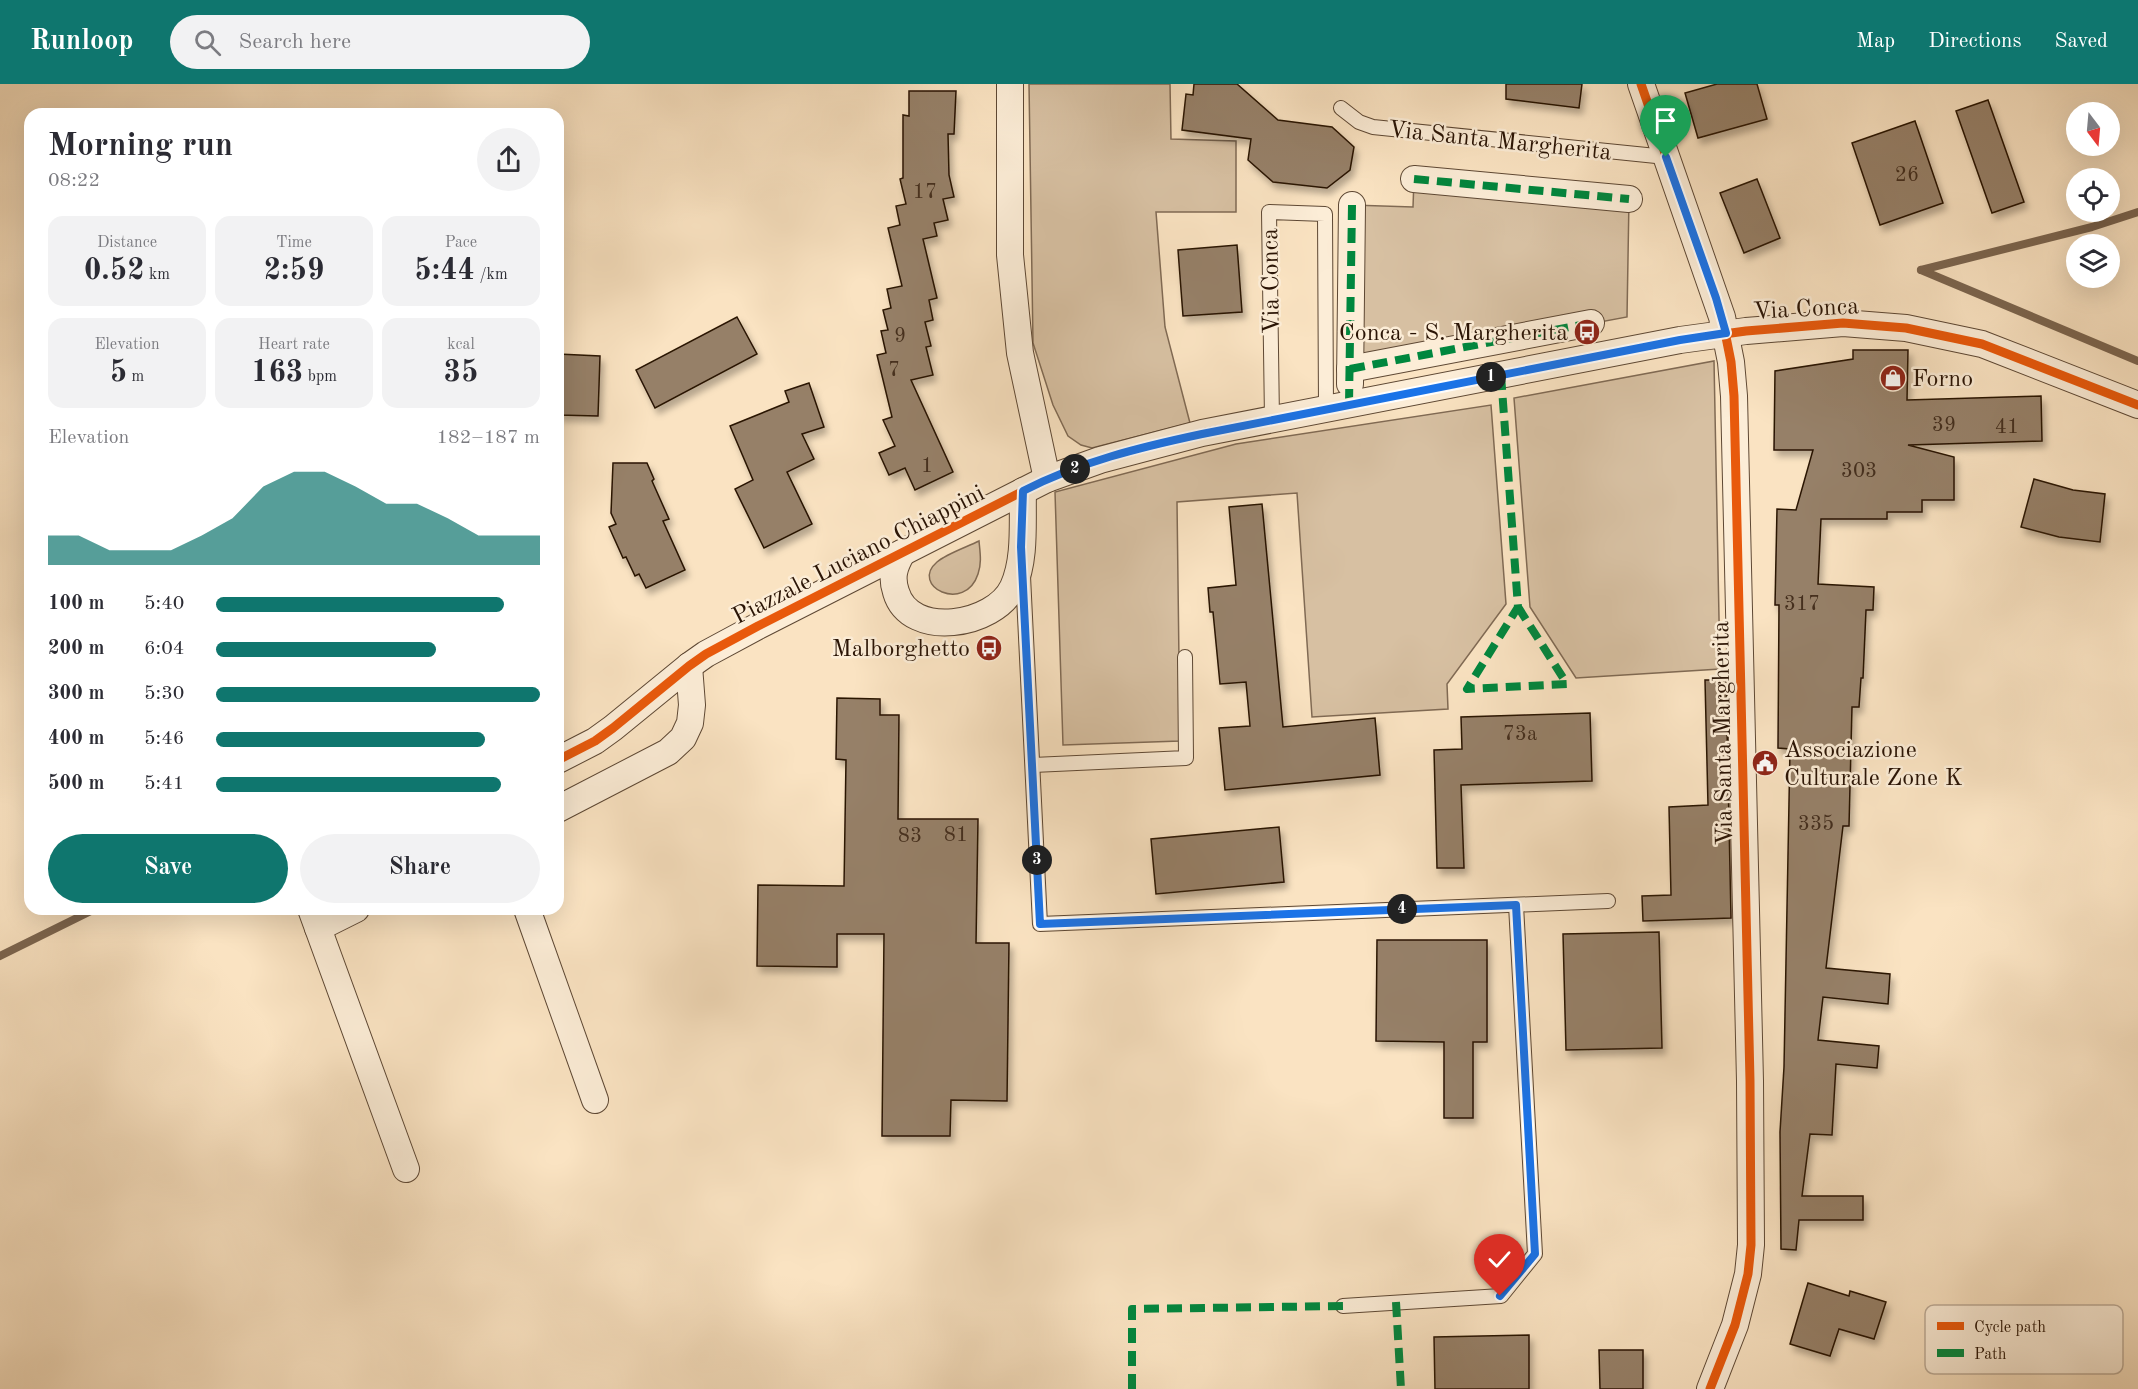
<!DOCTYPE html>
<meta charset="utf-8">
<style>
body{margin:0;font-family:"Old Standard TT",serif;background:#f2f2f3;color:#2b2b33;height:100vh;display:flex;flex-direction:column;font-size:22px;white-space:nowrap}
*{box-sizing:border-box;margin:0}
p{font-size:20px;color:#7c7c81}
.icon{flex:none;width:33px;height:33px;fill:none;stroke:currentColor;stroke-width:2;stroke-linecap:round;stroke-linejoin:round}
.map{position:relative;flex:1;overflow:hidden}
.details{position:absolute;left:24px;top:24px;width:540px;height:807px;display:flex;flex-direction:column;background:#fff;border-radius:18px;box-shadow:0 6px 24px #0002}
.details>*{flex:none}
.needle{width:39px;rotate:164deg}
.fabs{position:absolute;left:2066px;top:18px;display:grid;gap:12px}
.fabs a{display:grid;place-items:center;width:54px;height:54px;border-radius:50%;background:#fff;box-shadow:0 6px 24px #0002;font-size:30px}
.pin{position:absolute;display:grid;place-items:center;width:51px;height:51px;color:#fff;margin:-62px -26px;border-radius:50% 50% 50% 0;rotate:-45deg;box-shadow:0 0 6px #0007}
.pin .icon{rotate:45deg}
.km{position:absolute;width:30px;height:30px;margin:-15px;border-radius:50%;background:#222;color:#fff;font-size:16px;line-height:30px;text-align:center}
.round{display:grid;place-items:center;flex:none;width:63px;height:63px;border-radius:32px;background:#f2f2f3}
.overview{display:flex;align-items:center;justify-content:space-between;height:102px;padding:0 24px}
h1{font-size:33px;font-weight:700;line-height:45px}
.stats{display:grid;grid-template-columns:repeat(3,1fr);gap:9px;height:102px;padding:6px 24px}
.stats div{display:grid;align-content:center;border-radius:15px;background:#f2f2f3;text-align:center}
.stats b{font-size:30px;font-weight:700}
.stats small{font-size:16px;font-weight:400}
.stats p{font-size:16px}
.chart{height:168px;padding:12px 24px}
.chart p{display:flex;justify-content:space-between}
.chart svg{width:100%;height:108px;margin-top:6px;fill:#0f766e;opacity:.7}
.cta{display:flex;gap:12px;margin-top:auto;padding:12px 24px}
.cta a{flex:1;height:69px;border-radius:36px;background:#0f766e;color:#fff;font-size:24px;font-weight:700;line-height:69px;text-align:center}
.cta a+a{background:#f2f2f3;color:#2b2b33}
ul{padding:0 24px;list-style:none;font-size:20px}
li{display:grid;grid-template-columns:96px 72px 1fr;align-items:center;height:45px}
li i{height:15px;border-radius:8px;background:#0f766e}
header{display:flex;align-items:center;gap:36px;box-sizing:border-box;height:84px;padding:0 30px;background:#0f766e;color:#fff}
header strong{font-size:28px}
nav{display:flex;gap:33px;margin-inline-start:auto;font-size:21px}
.search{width:420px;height:54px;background:#f2f2f3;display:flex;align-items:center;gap:15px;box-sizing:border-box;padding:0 21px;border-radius:33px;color:#7c7c81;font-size:22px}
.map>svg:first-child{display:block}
</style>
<header>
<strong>Runloop</strong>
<div class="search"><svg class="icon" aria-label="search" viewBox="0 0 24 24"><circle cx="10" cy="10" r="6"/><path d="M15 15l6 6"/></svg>Search here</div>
<nav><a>Map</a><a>Directions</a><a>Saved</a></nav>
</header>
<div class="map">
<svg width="2138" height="1305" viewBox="0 0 2138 1305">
<defs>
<filter id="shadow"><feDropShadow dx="3.5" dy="6" stdDeviation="3" flood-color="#0004"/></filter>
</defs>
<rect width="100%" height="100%" fill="#fae3c2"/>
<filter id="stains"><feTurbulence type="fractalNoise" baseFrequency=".00333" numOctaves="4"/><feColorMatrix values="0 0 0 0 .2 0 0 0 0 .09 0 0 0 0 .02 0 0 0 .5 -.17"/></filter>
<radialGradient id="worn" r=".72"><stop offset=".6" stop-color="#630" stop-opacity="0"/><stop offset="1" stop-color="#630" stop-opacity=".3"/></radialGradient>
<!-- green -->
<g fill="#d7c0a2" stroke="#806a54" stroke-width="1.5">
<polygon points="1029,0 1170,0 1171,55 1236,57 1236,128 1156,128 1165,243 1190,339 1092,364 1081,361 1068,352 1053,321 1033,259"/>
<polygon points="1414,95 1629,115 1627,233 1350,285 1352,121 1413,123"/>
<polygon points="1714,277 1720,585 1576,594 1530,523 1514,314"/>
<polygon points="1491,321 1506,520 1447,600 1448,625 1312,633 1297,409 1177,418 1180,657 1063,661 1055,408 1236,360"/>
<path d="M979,457C980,468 982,479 978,490C965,530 909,502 937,478C946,470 967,463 979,457Z"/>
</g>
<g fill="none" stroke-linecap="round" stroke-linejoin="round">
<!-- stream -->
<g stroke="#7c6650" stroke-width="8">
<polyline points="1921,186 2138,277"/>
<polyline points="1921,186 2092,143 2138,128"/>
<polyline points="0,872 95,825"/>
</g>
</g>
<!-- building -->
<g fill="#968067" stroke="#2a1405" stroke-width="1.5" filter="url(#shadow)">
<polygon points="1194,0 1237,0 1278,36 1332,43 1354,63 1350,86 1327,104 1273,98 1248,76 1251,55 1182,46 1186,10 1193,11"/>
<polygon points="1506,0 1582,0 1579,24 1506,15"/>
<polygon points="1717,0 1757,0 1767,35 1698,54 1685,9"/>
<polygon points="909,7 956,7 954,50 948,50 949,91 954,113 943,115 948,136 934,139 937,152 923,155 937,214 929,216 933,236 925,238 931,262 926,263 933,291 911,296 953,388 915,406 905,384 889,391 879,369 895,362 883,336 892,333 877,271 886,269 881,247 888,246 883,226 891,224 887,205 902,202 888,144 900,141 896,122 906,120 900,95 903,94 903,31 909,32"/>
<polygon points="1988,16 2024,118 1992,129 1956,27"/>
<polygon points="1915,37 1943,119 1880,141 1852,59"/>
<polygon points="1757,95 1780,154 1744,169 1720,109"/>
<polygon points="1237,161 1242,228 1183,232 1178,166"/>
<polygon points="737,233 757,270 655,324 636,286"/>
<polygon points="1853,266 1908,266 1907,316 2041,312 2042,357 1908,361 1954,373 1954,416 1922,416 1922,428 1887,428 1887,435 1821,435 1818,500 1874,503 1873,526 1866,526 1863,594 1861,594 1859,623 1852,623 1849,742 1843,742 1826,884 1890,890 1888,920 1823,913 1818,956 1879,962 1877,984 1836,980 1832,1051 1810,1050 1802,1112 1863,1112 1863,1136 1799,1136 1796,1166 1781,1165 1780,1048 1784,983 1790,665 1778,664 1779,521 1775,521 1777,425 1796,426 1813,366 1774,366 1775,287 1853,275"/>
<polygon points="558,270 600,272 598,332 558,331"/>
<polygon points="809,299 824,343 802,350 814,375 787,388 812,440 764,464 735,405 753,396 730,342 789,318 785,307"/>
<polygon points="613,379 647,379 654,395 652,397 669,435 663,437 685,486 646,504 639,490 635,492 626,473 623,474 609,443 616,440 611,429"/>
<polygon points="2034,395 2073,406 2105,410 2100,458 2059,453 2021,443"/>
<polygon points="1262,420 1283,643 1375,634 1380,691 1225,706 1219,644 1250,642 1246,598 1220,600 1213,528 1210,528 1208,504 1236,501 1229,423"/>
<polygon points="1705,596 1726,596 1731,834 1643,837 1642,812 1671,811 1669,723 1708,721"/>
<polygon points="837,614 880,615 880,631 899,631 898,735 978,735 976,859 1009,859 1007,1017 951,1016 950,1052 882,1052 884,850 837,850 837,883 757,882 758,801 844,802 846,676 836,675"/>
<polygon points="1590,629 1592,697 1461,701 1464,784 1437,784 1434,666 1462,665 1461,633"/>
<polygon points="1279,743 1284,798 1156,810 1151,755"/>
<polygon points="1659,848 1662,964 1566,966 1563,850"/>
<polygon points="1377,856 1487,856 1487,958 1473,958 1473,1034 1444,1034 1444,958 1376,957"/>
<polygon points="1808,1199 1849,1212 1850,1207 1886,1218 1874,1255 1839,1245 1830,1272 1790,1260"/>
<polygon points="1529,1251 1529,1305 1435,1305 1434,1253"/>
<polygon points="1599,1266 1643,1266 1643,1305 1600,1305"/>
</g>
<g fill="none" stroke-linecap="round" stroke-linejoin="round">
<defs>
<g id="lane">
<polyline points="1341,24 1359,38 1373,43 1666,73"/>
<polyline points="1272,335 1269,128 1325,130 1326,324"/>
<polyline points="1023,492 1040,840 1608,817"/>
<polyline points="1033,681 1186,674 1185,573"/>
<polyline points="1343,1222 1501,1212 1535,1170 1516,821"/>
</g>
<g id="street">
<polyline points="1010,0 1010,171 1020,269 1047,395"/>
<polyline points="1641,0 1722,233 1731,278 1734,312 1750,997 1751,1161 1748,1190 1735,1241 1710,1305"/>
<polyline points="1414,95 1629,115"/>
<polyline points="1350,285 1591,239"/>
<polyline points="1350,300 1352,121"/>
<path d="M902,469C894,483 891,493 896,508C910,556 995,542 1013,503C1026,475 1022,437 1023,407"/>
<polyline points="558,676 595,657 613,644 689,582 706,570 758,542 1047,395 1100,376 1202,349 1680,256 1746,247 1843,239 1906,244 1982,260 2138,321"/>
<polyline points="558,725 668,668 683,654 690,639 692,621 689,582"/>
<polyline points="311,825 406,1085"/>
<polyline points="527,825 595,1016"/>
<polyline points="318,844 356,825"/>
</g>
</defs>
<!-- lane casing -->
<use href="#lane" stroke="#5e4834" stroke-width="16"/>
<!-- street casing -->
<use href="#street" stroke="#5e4834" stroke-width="28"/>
<!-- lane -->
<use href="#lane" stroke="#fcedd7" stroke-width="14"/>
<!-- street -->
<use href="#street" stroke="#fcedd7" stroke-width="26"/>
<!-- quiet -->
<g stroke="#00873e" stroke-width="8" stroke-dasharray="15 8" stroke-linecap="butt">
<polyline points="1414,95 1629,115"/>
<polyline points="1350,285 1591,239"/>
<polyline points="1501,291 1518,523 1467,605 1567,600 1518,523"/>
<polyline points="1349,320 1352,121"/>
<polyline points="1396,1218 1401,1305"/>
<polyline points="1132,1305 1132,1225 1343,1222"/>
</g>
<defs>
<g id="cycleway">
<polyline points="1641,0 1722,233 1731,278 1734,312 1750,997 1751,1161 1748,1190 1735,1241 1710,1305"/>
<polyline points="558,676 595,657 613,644 689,582 706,570 758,542 1047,395 1100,376 1202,349 1680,256 1746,247 1843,239 1906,244 1982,260 2138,321"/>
</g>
</defs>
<!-- cycleway casing -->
<use href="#cycleway" stroke="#fcedd7" stroke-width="13"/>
<!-- cycleway -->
<use href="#cycleway" stroke="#e8590c" stroke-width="9"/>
</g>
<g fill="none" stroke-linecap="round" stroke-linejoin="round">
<defs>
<path id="route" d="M1500,1212L1535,1170L1516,821L1040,840L1021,463L1023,407C1079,378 1141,363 1202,350L1680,256L1726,249L1716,214L1666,73"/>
</defs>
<!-- route casing -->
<use href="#route" stroke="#fff" stroke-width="12"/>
<!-- route -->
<use href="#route" stroke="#1a73e8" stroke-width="8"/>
</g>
<!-- icons -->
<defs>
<symbol id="bus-disc" viewBox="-11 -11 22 22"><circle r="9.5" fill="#8f2418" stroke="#fcedd7"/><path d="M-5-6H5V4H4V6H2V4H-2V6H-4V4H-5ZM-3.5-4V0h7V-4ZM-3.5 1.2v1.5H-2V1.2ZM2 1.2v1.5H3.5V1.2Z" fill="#fff"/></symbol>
<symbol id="shop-disc" viewBox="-11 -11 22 22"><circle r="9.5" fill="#8f2418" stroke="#fcedd7"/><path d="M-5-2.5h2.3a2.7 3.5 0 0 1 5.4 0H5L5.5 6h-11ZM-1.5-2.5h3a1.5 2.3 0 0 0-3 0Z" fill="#fff"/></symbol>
<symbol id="civic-disc" viewBox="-11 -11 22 22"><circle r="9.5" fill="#8f2418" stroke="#fcedd7"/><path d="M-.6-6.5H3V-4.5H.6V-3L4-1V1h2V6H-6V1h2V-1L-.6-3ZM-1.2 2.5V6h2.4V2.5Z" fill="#fff"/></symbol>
</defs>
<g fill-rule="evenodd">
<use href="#bus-disc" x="1572" y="233" width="30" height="30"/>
<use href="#shop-disc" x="1878" y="279" width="30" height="30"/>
<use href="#bus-disc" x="974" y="549" width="30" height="30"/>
<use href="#civic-disc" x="1750" y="664" width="30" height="30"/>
</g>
<g text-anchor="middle" stroke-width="5" stroke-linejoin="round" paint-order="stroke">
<!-- number labels -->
<g font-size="21" fill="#452f1e">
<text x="1907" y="97">26</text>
<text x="925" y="114">17</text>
<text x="900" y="258">9</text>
<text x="894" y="292">7</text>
<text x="1944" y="347">39</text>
<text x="2007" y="349">41</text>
<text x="927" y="388">1</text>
<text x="1859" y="393">303</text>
<text x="1802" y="526">317</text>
<text x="1520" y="656">73a</text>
<text x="1816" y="746">335</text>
<text x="956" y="757">81</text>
<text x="910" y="758">83</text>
</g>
<!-- street labels -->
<g font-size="24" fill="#2a1405" stroke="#fcedd7">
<text transform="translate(1500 56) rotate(6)" y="8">Via Santa Margherita</text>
<text transform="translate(1270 197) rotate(-91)" y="8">Via Conca</text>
<text transform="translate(1806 224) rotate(-3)" y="8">Via Conca</text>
<text transform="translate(858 470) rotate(-27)" y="8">Piazzale Luciano Chiappini</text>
<text transform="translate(1722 649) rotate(-91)" y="8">Via Santa Margherita</text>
</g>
<!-- poi labels -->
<g font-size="24" fill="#2a1405" stroke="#fcedd7" text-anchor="end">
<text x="1568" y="256">Conca - S. Margherita</text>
<text x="1912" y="302" text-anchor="start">Forno</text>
<text x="970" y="572">Malborghetto</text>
<text x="1784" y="673" text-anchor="start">Associazione<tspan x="1784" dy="28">Culturale Zone K</tspan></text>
</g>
</g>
<!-- legend -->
<rect x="1925" y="1221" width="198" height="69" rx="9" fill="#fcedd7" stroke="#bdac98" stroke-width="1.5"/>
<rect x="1937" y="1238" width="27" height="8" fill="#e8590c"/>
<rect x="1937" y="1265" width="27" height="8" fill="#00873e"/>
<g font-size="16" fill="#2a1405">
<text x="1974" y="1248">Cycle path</text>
<text x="1974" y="1275">Path</text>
</g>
<rect width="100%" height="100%" filter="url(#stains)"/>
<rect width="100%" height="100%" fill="url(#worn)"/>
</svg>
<div class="fabs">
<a><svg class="needle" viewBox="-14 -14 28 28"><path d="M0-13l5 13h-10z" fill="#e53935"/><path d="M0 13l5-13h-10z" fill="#7c7c81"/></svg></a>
<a><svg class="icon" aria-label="locate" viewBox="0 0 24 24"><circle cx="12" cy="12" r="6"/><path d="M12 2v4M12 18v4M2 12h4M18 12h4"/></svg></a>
<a><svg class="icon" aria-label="layers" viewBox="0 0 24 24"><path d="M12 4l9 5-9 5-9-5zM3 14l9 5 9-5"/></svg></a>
</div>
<div class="pin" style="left:1666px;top:73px;background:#1e9e55"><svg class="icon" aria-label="arrive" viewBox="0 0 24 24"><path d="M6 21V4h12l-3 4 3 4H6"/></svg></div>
<div class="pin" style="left:1500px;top:1212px;background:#d93025"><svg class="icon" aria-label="check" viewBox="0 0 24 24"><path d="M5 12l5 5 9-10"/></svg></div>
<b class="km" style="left:1491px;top:293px">1</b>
<b class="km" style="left:1075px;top:385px">2</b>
<b class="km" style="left:1037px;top:776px">3</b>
<b class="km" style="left:1402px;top:825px">4</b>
<section class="details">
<div class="overview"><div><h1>Morning run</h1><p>08:22</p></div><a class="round"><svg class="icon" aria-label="share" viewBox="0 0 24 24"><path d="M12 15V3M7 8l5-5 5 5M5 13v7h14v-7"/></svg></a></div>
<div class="stats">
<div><p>Distance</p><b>0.52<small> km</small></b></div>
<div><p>Time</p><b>2:59</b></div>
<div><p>Pace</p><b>5:44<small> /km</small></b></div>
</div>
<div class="stats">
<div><p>Elevation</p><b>5<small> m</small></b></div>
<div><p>Heart rate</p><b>163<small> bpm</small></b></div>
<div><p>kcal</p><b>35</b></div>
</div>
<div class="chart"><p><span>Elevation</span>182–187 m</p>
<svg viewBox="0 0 160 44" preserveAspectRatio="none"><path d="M0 44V32L10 32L20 38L30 38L40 38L50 32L60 25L70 12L80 6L90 6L100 12L110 19L120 19L130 25L140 32L150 32L160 32V44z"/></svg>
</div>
<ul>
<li><b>100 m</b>5:40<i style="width:89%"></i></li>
<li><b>200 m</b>6:04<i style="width:68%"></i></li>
<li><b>300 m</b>5:30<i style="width:100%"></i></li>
<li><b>400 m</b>5:46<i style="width:83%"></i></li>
<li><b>500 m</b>5:41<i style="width:88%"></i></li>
</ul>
<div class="cta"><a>Save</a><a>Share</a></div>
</section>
</div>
